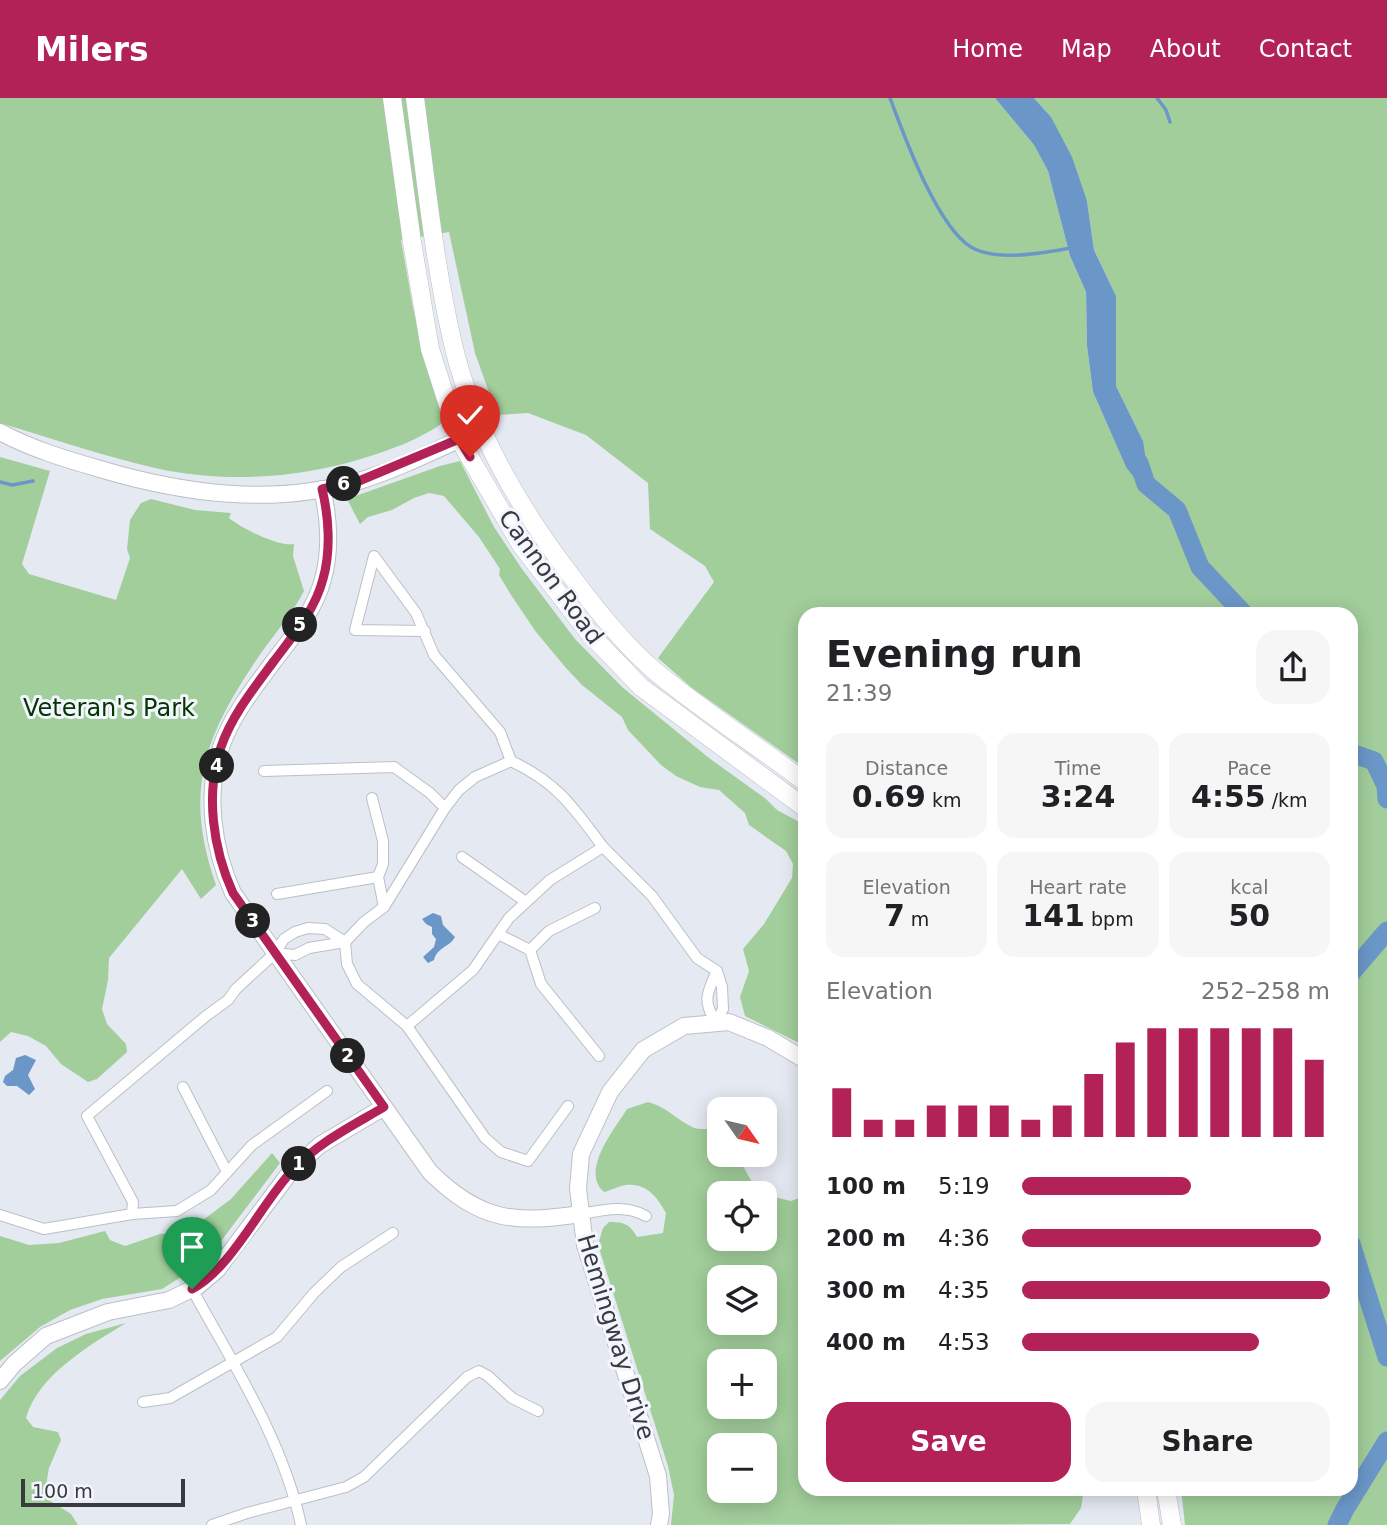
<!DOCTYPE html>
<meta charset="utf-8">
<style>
body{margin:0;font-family:"DejaVu Sans",sans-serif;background:#f6f6f6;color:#202124;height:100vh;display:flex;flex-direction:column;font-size:26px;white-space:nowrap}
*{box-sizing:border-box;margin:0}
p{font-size:23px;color:#757577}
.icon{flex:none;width:38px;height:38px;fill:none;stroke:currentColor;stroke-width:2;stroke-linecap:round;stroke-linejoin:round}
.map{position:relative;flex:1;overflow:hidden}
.drawer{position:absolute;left:798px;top:509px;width:560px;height:889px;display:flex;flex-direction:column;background:#fff;border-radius:21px;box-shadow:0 4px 18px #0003}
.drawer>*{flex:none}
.needle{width:46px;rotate:124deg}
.tools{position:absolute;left:707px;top:999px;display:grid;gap:14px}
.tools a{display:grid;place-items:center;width:70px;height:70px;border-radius:14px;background:#fff;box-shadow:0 4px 18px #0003;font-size:35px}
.scale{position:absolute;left:21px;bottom:18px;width:164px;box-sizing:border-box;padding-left:7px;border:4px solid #393a3e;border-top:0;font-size:19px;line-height:24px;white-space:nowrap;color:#393a3e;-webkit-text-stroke:5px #f3f6fe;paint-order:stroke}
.pin{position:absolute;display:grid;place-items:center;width:60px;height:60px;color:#fff;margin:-72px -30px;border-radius:50% 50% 50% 0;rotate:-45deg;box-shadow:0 0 7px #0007}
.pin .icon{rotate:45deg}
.km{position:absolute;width:35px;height:35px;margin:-18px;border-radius:50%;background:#222;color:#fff;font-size:19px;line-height:35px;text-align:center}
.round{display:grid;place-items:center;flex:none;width:74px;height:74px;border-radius:21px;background:#f6f6f6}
.headline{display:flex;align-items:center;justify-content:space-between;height:119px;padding:0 28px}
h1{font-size:38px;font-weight:800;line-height:52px}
.metrics{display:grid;grid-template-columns:repeat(3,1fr);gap:10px;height:119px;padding:7px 28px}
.metrics div{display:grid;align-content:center;border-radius:18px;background:#f6f6f6;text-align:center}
.metrics b{font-size:30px;font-weight:800}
.metrics small{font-size:19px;font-weight:400}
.metrics p{font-size:19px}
.chart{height:196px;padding:14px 28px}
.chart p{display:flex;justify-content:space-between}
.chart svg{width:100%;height:126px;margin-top:7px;stroke:#b22256;stroke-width:6}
.primary-button{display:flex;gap:14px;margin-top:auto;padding:14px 28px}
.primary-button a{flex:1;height:80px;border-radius:21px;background:#b22256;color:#fff;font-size:28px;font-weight:800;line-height:80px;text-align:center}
.primary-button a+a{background:#f6f6f6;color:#202124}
ul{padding:0 28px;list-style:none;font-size:23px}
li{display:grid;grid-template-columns:112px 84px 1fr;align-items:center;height:52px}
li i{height:18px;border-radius:9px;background:#b22256}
header{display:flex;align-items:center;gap:42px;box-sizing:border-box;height:98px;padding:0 35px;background:#b22256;color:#fff}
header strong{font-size:33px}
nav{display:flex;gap:38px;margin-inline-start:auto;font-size:24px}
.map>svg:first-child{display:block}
</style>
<header>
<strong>Milers</strong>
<nav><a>Home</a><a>Map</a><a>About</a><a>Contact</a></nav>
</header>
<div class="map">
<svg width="1387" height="1427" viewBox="0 0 1387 1427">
<rect width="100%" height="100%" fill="#e5e9f2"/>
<!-- green -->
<g fill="#a2ce9b" fill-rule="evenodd">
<path d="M0,0H995L1034,47L1048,73L1070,158L1086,194L1087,248L1093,294L1126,369L1143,343L1116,288V198L1094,152L1087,103L1051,19L1034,0H1387V1427H1185L1181,1391H1351V516H805V670L692,590L658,560L714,484L705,468L650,431L648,385L586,337L528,315L497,317L475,255L449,134L401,142L413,210L444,324C419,342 390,352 361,361C295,381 222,385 155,370C103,358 51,340 0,325Z"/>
<path d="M0,359L50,373L22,466L29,476L116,502L130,460L127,451L130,422L141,405L151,401L195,412L231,415L229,420C241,430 279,449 294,446L293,458L304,493C292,516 276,534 261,555C206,636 182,690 216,787L201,801L182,771L109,860L108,882L102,911L107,926L126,946L127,954L97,981L88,984L61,966L46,948L28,938L11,934L0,944Z"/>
<polygon points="460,363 494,429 522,471 575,541 622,589 709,660 766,701 777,712 805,727 805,948 745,918 740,899 749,873 743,851 764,826 792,780 793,766 786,753 749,727 745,715 719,692 700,689 676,678 661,667 628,632 622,619 582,587 566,570 536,534 511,497 499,477 500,471 479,439 444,398 429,395 414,400 392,412 368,419 360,426 347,401 440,368"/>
<path d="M648,1004C665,1008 676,1021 692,1029C700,1033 710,1029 719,1033V1057H737L754,1088L762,1095L719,1096V1141H765V1097L791,1103L805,1098V1391H1084L1081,1410L1070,1426L671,1427L674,1397L668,1368L598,1147L603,1130L609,1124C624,1124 630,1126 637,1139L663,1135L666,1115C658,1100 646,1084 626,1087C618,1088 612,1092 604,1094C580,1073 614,1032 627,1011ZM719,1180H765V1225H719ZM719,1264H765V1309H719ZM719,1348H765V1393H719Z"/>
<polygon points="272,1055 280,1065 206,1163 162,1191 102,1201 70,1212 40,1229 0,1263 0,1138 29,1147 59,1145 105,1133 110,1142 125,1148 160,1136 187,1134 231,1101"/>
<path d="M126,1225C90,1247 38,1277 26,1320L33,1329L58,1334L61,1342L49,1370L44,1399L71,1416L78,1427H0V1302L20,1278L57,1250L86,1236Z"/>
</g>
<!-- water -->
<g fill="#6b97c8">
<polygon points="995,0 1034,0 1051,19 1072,59 1087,103 1094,152 1116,198 1116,288 1143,343 1152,403 1126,369 1093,294 1087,248 1086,194 1070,158 1048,73 1034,47"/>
<path d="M433,815L441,818L443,827L455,839C450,849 437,849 434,862L428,865L423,859L434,849L436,841L432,836V829L426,826L422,821Z"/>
<polygon points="25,957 36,962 28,977 35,991 29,997 17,988 7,988 3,984 5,978 13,972 16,960"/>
</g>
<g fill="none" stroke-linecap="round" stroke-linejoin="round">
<!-- stream -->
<g stroke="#6b97c8" stroke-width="3.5">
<path d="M890,0C904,38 937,128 971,149C996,164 1044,155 1071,150"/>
<polyline points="1157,0 1166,12 1170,24"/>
<polyline points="0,384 12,387 33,383"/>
</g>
<!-- river -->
<g stroke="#6b97c8" stroke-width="19">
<polyline points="1139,365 1146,386 1177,412 1200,469 1244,516"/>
<polyline points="1351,655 1374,663 1386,688 1387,701"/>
<polyline points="1351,875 1387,833"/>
<polyline points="1351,1146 1387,1259"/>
<polyline points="1337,1427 1345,1411 1387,1343"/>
</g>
<defs>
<g id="street">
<path d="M425,533L355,532L374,458L416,515L434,557L500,634L511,663C558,685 573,709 603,749"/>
<polyline points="264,673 394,669 430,695 445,710"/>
<polyline points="372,700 383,743 383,766 378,779 384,809"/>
<polyline points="462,759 526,804"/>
<polyline points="277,796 378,779"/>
<polyline points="498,836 530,852 549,833 595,810"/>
<polyline points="345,844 325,831 308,830 295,834 284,841 275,855 295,857 309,850 345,844 364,824 384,809 445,710 459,692 475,679 511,663"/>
<polyline points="345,844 347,866 357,886 407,928 485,1040 501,1054 528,1063 568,1008"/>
<polyline points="530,852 541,886 599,958"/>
<path d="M407,928L473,872L509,820L550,782L603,749L652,798L697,860L717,873L722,889L723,911L716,924C702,904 707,894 717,873"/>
<polyline points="183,989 227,1074"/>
<polyline points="132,1116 177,1113 211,1092 252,1047 327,993"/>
<path d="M581,1116C603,1112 625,1106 646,1118"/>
<polyline points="0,1117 44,1131 132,1116 133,1104 87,1018 206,918 228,902 236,891 275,855"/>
<path d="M192,1191C233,1266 283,1342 301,1427"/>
<polyline points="143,1304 170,1300 277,1239 314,1195 341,1169 393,1135"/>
<polyline points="212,1427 247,1415 346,1389 364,1379 467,1279 479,1273 488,1278 512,1300 538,1313"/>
</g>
<g id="secondary">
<path d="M0,334C32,351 65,361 100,371C184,396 273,408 359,383C401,370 442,349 482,331"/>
<path d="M322,391C329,419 331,453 323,481C315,512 293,538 274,563C254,590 232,617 221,649C205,696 213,751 233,795L430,1074C480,1123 513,1126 581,1116"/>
<polyline points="0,1283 14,1266 46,1238 108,1214 169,1202 198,1188 217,1172 291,1073 320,1047 384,1009"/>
<polyline points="659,1427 661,1416 658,1378 585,1147 578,1091 581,1056 610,994 643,952 684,928 729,924 768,940 805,962"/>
</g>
<g id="primary">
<polyline points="392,0 412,144 430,251 459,341 521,447 589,535 641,589 805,710"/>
<path d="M415,0C426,82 434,165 453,246C473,332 519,410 572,479C597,513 624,547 656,574C703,613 756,647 805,684"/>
<polyline points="1146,1391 1151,1427"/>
<polyline points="1166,1391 1172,1427"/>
</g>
</defs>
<!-- street casing -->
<use href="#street" stroke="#bbbfc7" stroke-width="12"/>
<!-- secondary casing -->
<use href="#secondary" stroke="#bbbfc7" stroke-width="18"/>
<!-- primary casing -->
<use href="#primary" stroke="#bbbfc7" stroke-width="19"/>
<!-- street -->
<use href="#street" stroke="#fff" stroke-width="10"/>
<!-- secondary -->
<use href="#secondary" stroke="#fff" stroke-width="16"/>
<!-- primary -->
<use href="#primary" stroke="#fff" stroke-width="18"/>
</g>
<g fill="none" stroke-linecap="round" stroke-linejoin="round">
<defs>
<path id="route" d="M192,1191C231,1171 261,1106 292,1073C317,1045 352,1028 384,1009L233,795C213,751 205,696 221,649C232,617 254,590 274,563C293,538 315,512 323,481C331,453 329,419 322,391L359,383L459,341L470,359"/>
</defs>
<!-- route casing -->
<use href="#route" stroke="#fff" stroke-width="14"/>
<!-- route -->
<use href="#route" stroke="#b22256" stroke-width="9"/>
</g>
<g text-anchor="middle" stroke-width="6" stroke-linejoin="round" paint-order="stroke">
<!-- street labels -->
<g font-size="24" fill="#393a3e" stroke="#f3f6fe">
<text transform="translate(551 479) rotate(54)" y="8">Cannon Road</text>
<text transform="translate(616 1239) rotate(73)" y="8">Hemingway Drive</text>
</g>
<!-- park labels -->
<g font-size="24" fill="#063500" stroke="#f3f6fe">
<text x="109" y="618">Veteran's Park</text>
</g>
</g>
</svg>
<div class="tools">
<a><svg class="needle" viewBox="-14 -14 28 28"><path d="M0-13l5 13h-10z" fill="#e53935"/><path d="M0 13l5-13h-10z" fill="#757577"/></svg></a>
<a><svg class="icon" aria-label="locate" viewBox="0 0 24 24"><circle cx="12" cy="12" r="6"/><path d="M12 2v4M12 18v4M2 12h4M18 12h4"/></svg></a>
<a><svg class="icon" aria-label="layers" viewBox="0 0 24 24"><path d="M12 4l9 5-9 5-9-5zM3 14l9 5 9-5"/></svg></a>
<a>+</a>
<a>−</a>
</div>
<div class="scale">100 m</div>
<div class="pin" style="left:192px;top:1191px;background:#1e9e55"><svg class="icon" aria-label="arrive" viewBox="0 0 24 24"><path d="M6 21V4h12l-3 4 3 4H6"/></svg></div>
<div class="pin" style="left:470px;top:359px;background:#d93025"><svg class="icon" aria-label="check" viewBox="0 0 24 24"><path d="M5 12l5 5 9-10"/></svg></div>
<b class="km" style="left:299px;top:1066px">1</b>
<b class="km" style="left:348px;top:958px">2</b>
<b class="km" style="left:253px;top:823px">3</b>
<b class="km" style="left:217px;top:668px">4</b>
<b class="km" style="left:300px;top:527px">5</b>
<b class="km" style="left:344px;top:386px">6</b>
<section class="drawer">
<div class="headline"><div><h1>Evening run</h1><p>21:39</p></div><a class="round"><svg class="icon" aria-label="share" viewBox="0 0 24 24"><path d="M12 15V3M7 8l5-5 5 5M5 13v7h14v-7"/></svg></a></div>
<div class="metrics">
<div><p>Distance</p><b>0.69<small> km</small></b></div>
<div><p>Time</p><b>3:24</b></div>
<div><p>Pace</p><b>4:55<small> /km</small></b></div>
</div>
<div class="metrics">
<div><p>Elevation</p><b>7<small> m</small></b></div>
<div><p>Heart rate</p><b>141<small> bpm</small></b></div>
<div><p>kcal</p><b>50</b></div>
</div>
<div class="chart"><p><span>Elevation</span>252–258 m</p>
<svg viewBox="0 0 160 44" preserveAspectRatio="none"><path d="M5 44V27M15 44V38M25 44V38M35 44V33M45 44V33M55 44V33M65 44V38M75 44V33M85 44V22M95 44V11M105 44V6M115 44V6M125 44V6M135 44V6M145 44V6M155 44V17"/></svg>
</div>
<ul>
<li><b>100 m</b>5:19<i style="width:55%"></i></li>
<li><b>200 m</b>4:36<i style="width:97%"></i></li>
<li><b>300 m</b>4:35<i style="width:100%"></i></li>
<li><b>400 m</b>4:53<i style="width:77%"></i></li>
</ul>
<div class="primary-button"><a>Save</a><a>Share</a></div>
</section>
</div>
